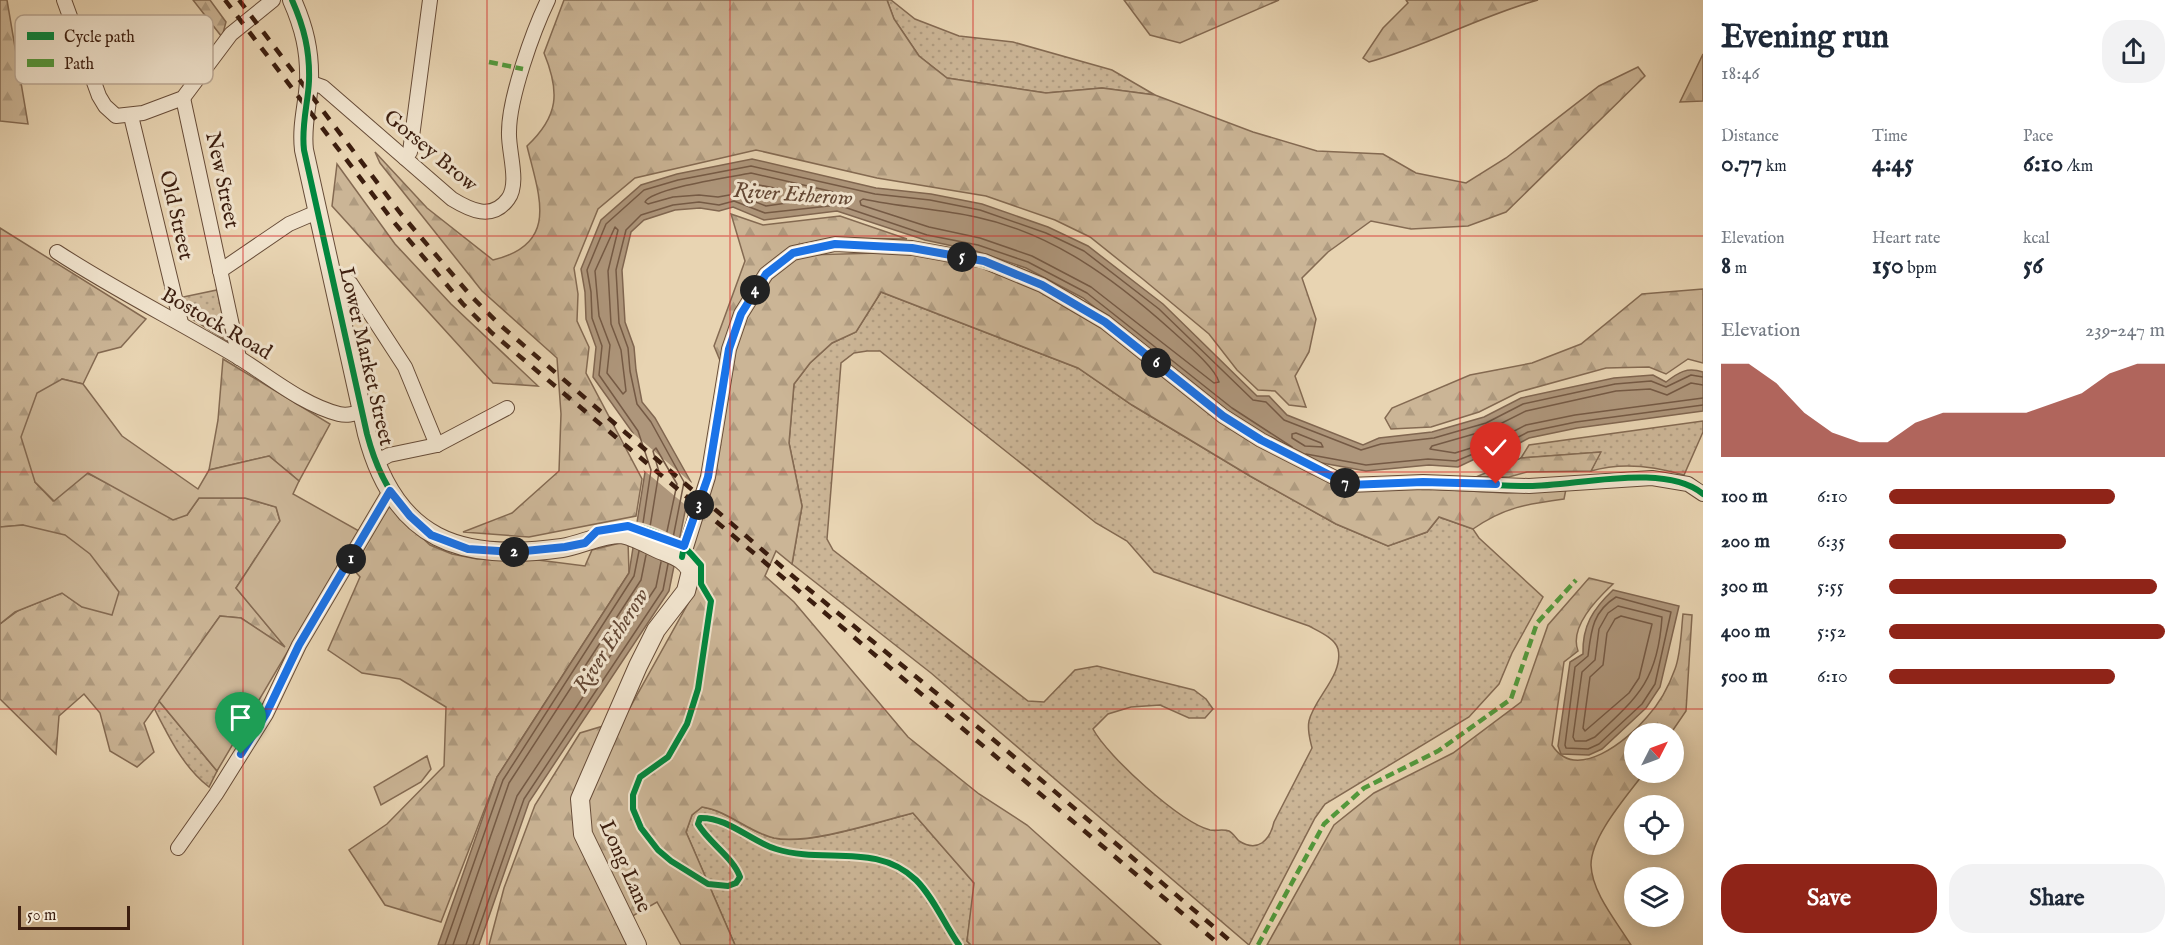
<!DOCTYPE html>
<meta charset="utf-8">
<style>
body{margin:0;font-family:"IM FELL English",serif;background:#f2f2f3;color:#1f2937;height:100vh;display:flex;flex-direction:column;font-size:22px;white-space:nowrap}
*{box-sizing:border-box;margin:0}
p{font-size:20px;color:#747a83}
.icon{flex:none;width:33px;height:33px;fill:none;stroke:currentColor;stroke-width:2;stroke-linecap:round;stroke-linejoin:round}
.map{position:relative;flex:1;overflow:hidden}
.details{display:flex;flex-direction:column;background:#fff;width:480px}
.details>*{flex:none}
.needle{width:39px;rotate:48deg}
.tools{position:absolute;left:1624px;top:723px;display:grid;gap:12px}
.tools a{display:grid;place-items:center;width:60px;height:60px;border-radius:50%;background:#fff;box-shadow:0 3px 15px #0003;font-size:30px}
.scale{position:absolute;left:18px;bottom:15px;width:112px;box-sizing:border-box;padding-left:6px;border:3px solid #3c1e0f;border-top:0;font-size:16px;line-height:21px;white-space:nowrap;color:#3c1e0f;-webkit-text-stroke:4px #f0e3cd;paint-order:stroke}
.pin{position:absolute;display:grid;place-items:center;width:51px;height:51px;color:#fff;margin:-62px -26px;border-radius:50% 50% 50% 0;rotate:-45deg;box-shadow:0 0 6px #0007}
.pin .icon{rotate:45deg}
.km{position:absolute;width:30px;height:30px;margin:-15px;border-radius:50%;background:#222;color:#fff;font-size:16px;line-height:30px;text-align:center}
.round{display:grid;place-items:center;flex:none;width:63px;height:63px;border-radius:24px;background:#f2f2f3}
.head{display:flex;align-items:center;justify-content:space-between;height:102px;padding:0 18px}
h1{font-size:33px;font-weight:800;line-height:45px}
.metrics{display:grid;grid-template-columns:repeat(3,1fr);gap:9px;height:102px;padding:6px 18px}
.metrics div{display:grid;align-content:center}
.metrics b{font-size:26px;font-weight:800}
.metrics small{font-size:16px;font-weight:400}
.metrics p{font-size:16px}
.chart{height:168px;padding:12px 18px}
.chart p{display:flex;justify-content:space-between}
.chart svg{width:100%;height:108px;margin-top:6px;fill:#8f2418;opacity:.7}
.cta{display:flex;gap:12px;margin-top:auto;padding:12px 18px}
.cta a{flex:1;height:69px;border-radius:24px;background:#8f2418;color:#fff;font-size:24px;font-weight:800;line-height:69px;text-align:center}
.cta a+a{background:#f2f2f3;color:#1f2937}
ul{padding:0 18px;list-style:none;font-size:20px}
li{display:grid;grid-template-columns:96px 72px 1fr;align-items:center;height:45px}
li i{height:15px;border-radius:8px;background:#8f2418}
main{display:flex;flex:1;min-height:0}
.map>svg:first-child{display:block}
</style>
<main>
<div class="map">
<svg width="1703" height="945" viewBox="0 0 1703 945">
<defs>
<pattern id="grass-dots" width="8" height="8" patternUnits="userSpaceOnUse" patternTransform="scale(1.5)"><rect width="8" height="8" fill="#cbb596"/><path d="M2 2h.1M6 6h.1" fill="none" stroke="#af9b80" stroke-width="1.8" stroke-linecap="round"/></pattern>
<pattern id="forest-firs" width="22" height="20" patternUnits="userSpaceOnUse" patternTransform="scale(1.5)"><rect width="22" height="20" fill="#cbb596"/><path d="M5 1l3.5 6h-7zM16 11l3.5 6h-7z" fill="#af9b80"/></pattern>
</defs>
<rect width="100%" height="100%" fill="#e8d4b2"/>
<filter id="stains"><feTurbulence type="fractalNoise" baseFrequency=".00333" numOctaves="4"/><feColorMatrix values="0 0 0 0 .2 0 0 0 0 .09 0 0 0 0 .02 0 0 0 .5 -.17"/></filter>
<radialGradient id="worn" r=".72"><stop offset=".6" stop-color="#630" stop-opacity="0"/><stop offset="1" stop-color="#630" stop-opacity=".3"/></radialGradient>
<!-- grass -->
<g fill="url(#grass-dots)" stroke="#846a52" stroke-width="1.5" fill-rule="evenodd">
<polygon points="887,0 891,0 915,19 959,36 1013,42 1112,70 1155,95 1102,88 1046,93 947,78 919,56 894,19"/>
<polygon points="217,290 228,340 227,341 189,317 183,297"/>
<path d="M881,292L1078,368L1132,405L1250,476L1336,524L1388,546L1427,532L1439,517L1473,529L1479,538L1543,597L1512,653L1499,684L1469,717L1325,804L1315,818L1249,945L931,673L792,564L802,506L789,443L794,384L810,363L832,343L856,332ZM867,351H880L1096,523L1127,541L1154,572L1309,626C1318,631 1335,638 1338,649C1344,675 1314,698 1309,721C1307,731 1310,739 1312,748L1274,822C1270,840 1258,853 1239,841C1236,838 1233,833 1229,831C1224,829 1216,831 1210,830C1180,822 1108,757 1093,729L1108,714L1131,707L1160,705L1189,718H1205L1213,709L1206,699L1194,690L1097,666L1075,670L1044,702L1028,701L833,550L827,539L841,363L854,353Z"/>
<path d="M1703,421V432L1684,475C1654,466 1621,462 1591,471L1600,452L1521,458L1529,445Z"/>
<path d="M159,701L217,771L209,787C183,767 169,737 154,708Z"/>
<path d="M702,807C729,811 748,832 774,838C808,846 878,822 913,813L975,884L967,941L971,945H735L686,832L692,815Z"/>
</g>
<!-- forest -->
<g fill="url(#forest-firs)" stroke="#846a52" stroke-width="1.5">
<polygon points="0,0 7,0 28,124 0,121"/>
<polygon points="193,0 210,0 226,22 222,37"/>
<path d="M564,0H887L894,19L919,56L947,78L1046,93L1102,88L1155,95L1253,132L1317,151L1383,154L1416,173L1466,183L1506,158L1599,86L1638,67L1645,76L1506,212L1468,226L1411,229L1371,221L1328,252L1302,278L1316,319L1309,352L1295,376L1306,407L1289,405L1275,391L1258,390L1237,370L1209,334L1144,280L1090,237L1055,220L986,196L877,178L756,150L635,178L598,209L574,268L578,294L577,321L589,347L586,373L642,479L636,516L529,537L463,532L512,513L559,471L561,414L557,358L482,291L380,163L375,152L427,208L493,260C560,244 539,196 527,146C559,116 560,92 544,53Z"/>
<polygon points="1124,0 1279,0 1180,43 1150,35"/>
<path d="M1406,0H1538C1480,16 1427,46 1369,62L1363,58L1383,28L1408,3Z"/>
<polygon points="1703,54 1703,101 1680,102"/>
<polygon points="337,164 395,244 451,304 538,386 493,383 332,206"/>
<path d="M731,214L763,225L840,216L907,239L830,238L807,255L916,252L983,265L1040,288L1104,326L1347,489H1430L1507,493L1566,489L1564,499C1527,504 1505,507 1473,529L1439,517L1427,532L1388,546L1336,524L1250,476L1132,405L1078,368L881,292L856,332L832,343L810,363L794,384L789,443L802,506L792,564L776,551L765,576L794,602L908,737L979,794L1027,825L1161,945H971L967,941L974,883L913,813C878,822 808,845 774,838C748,832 729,811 702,807L692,815L686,832L735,945H681L657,902L620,923L631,945H489L504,888L535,805L580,733L623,720L705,573L688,551L726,375L714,346L745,261Z"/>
<polygon points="0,228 146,319 121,347 98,353 83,384 62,379 35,482 53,501 87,473 117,488 187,515 199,498 245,498 276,507 280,521 236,588 287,649 241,618 220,616 144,723 154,752 137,767 110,751 100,713 84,694 59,716 56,754 0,699 0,624 19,610 62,593 82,607 23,525 0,527"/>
<polygon points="1703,289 1703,363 1688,359 1666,374 1649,367 1606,368 1519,392 1479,412 1431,427 1391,429 1385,418 1392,408 1470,375 1532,363 1581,344 1642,294"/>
<polygon points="223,359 330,424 299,481 269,456 209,470 218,420"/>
<polygon points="1601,452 1591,471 1527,472 1509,477 1476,477 1521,458"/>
<polygon points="390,507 430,545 452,554 477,559 530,559 585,566 592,550 628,541 629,573 497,777 441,922 385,905 349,850 387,824 444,766 446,707 400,679 362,673 328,650 360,577 353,569 384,511"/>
<path d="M1589,578L1613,584C1597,599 1569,627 1578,651L1564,662L1552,745C1576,783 1628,740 1647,717C1659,704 1669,686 1675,669C1681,653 1681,632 1683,614L1692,615L1686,711L1671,733L1635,734V772L1644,773C1627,796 1591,836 1591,865C1592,893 1617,922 1631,945H1267L1334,825L1374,793L1453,753L1521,702L1548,625Z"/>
</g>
<!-- green -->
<g fill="#cbb596" stroke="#846a52" stroke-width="1.5">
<polygon points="62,379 83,384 122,436 198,489 209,470 269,456 299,481 293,494 359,531 217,771 159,701 220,616 241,618 285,647 236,588 280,521 276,507 245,498 199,498 187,515 173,520 88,473 54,501 35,482 21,437 37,393"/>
<polygon points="23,525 65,535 90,554 119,592 112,615 82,607 62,593 15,612 0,624 0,527"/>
<polygon points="427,756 431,769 421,782 381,805 374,787"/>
</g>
<!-- water -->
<g fill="#ae967b" stroke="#806650" stroke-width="1.5">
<path d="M752,159L876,188L931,194L982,204L1048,227L1088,246L1163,304L1257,396H1269L1287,415L1363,445L1379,438L1432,432L1484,417L1521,398L1614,378L1653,375L1666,382C1679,372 1687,367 1703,372V411L1577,428L1529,438L1501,453L1479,457L1458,467L1429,465L1366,471L1300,459L1229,413L1083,298L1026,268L976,251L925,240L837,211L764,220L733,207L719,211L700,208L675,210L644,220L631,232L622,270L625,322L634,347L636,370L642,402L655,418L691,482L669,591L529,802L479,945H438L497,777L629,573L645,472L633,433L593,377L596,347L586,319L585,292L581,269L601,220L641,185L677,174Z"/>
<path d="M1613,590L1679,606L1660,687L1646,708L1602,749L1589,755L1561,754L1558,746L1570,662L1583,654C1582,626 1593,609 1613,590Z"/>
</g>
<!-- pier -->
<polygon fill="#e8d4b2" points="622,424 693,484 689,508 640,467 630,435"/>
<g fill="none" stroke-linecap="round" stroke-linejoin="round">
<!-- shore -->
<g stroke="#755a45" stroke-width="1.5">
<path d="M751,173L834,192L836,196L766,206L735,194L718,197L699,195L673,197L648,204L645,202C652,188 732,177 751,173Z"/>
<polygon points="749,183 780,189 782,192 767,196 748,188"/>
<path d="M863,199C900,207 938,209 976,217C1052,233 1113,278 1170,329C1183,341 1215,367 1219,382L1214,383L1091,287L1032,256L980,238L929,227L861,205L860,201Z"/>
<polygon points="615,227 618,230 608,271 611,324 621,350 626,391 623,394 607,373 610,345 599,316 595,271"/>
<polyline points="1703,385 1691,383 1667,395 1650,389 1616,391 1526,411 1488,430 1432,446 1430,449 1455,453 1497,440 1526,425 1575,415 1703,398"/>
<polygon points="1296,433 1321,443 1323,447 1305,446 1292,438 1292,434"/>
<polyline points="1306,454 1366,465 1428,459 1456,461 1478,452 1499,447 1528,432 1576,422 1703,405"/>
<polyline points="642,530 651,470 638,431 599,375 602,346 592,318 591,292 587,270 606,224 644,190 678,180 751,166 875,194 930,200 980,210 1046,233 1084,251 1159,309 1253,400 1266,402 1284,420 1361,450 1381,444 1434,438 1486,423 1523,404 1615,384 1651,381 1666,387 1691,375 1703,377"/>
<polyline points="649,533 659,472 653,451 656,448 677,484 665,541"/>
<polyline points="672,543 684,482 651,422 637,404 630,371 628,348 619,323 616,270 626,230 641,215 673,205 699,202 719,205 734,201 765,213 838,205 927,235 978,245 1028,262 1087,293 1232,408 1292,447"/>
<path d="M1616,597L1671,612L1655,684L1642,704L1599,744L1588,749L1566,748L1565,745L1575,667L1588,656C1591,632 1592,612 1616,597Z"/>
<path d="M1618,606L1662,617C1658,680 1638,697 1595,737L1586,741H1575L1573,737L1582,672L1595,660L1599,629L1608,613Z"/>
<polygon points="1621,616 1652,624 1639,678 1629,693 1585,731 1583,728 1590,677 1603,665 1607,633 1615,619"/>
<polyline points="445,945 503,780 634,576 639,551"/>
<polyline points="453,945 509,783 641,580 646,555"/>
<polyline points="466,945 517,796 656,587 661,562"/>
<polyline points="473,945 524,799 663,590 668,564"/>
</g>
<defs>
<g id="minor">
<polyline points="64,0 99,96 105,106 116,116 143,113 183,98 231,34 273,0"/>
<path d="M309,82L323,87L452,199C470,210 492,221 508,199C520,183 508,151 509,132C509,98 533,31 548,0"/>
<polyline points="183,98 239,358"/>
<polyline points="131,116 181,323"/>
<polyline points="405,158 410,152 430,0"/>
<path d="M57,252C115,290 176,320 236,356C269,376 301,404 339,414C347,416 354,414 362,412"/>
<polyline points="220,271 289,224 317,212"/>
<polyline points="332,278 345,279 351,284 405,367 437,445"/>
<polyline points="376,462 389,455 437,445 507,408"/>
<polyline points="682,560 708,477 729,349 741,314 766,274 793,253 835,244 912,248 984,261 1042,285 1105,322 1223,416 1261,440 1349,485 1423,482 1529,486 1652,478 1688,484 1703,494"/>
<polyline points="178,848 216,794 266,714 299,645 390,491"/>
</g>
<path id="tertiary" d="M292,0C304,27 310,51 309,81C308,104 301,125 304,150L367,434C395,541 461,562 562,548C581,545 601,534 620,534C633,535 650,546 663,551C675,556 685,559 691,571L686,591L656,630L638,666L580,799L583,834L637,945"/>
</defs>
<!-- minor casing -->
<use href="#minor" stroke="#674c38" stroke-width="16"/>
<!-- tertiary casing -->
<use href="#tertiary" stroke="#674c38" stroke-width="20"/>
<!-- minor -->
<use href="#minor" stroke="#f0e3cd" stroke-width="14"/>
<!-- tertiary -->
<use href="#tertiary" stroke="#f0e3cd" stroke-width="18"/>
<!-- rail -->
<g stroke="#3c1e0f" stroke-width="4.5" stroke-dasharray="10 10" stroke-linecap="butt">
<polyline points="225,0 393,221 463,304 492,333 1220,945"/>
<polyline points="239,0 401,214 471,296 500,325 795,578 1006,750 1235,945"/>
</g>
<!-- quiet -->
<g stroke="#529a3c" stroke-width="4.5" stroke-dasharray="9 4.5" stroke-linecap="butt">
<polyline points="489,62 523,69"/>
<polyline points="1258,945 1324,824 1364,788 1438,751 1511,699 1537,623 1576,580"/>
</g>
<defs>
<g id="cycleway">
<path d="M292,0C304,27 310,51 309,81C308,104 301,125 304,150L367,434C396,545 473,567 576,545C586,543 588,538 595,533C602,528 622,525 631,526C646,527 669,538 682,546C688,549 695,559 701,565V584L711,601L698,689L687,724L668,757L640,777L633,795V809L641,828L658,850L671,861L708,884L728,886L736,883L740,877C733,857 709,843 698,824L700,818C728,817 750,841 776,849C823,864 877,842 916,880C934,898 944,924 959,945"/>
<path d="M682,557C687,527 704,499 709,469C721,401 723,292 791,254C813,242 851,245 876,246C960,250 1034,274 1104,321C1165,362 1214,416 1280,449C1297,458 1334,482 1351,485C1373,488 1400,483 1423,482C1458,482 1494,486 1529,486C1576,486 1665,462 1703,494"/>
</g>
</defs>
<!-- cycleway casing -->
<use href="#cycleway" stroke="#f0e3cd" stroke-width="10"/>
<!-- cycleway -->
<use href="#cycleway" stroke="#00873e" stroke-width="6"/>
</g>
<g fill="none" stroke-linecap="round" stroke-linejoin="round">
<defs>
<polyline id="route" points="241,754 266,714 299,645 390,491 410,516 431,535 468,549 515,552 565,547 585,543 597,531 628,526 684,546 708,477 729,349 741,314 766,274 793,253 835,244 912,248 984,261 1042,285 1105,322 1223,416 1261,440 1349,485 1423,482 1496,484"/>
</defs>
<!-- route casing -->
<use href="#route" stroke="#fff" stroke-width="12"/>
<!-- route -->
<use href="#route" stroke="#1a73e8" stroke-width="8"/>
</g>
<!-- grid -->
<path fill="none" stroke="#d62828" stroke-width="1.5" stroke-opacity="0.55" d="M243,0V945M487,0V945M730,0V945M973,0V945M1216,0V945M1460,0V945M0,236H1703M0,472H1703M0,709H1703"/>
<g text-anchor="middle" stroke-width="6" stroke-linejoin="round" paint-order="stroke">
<!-- street labels -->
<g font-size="21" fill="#3c1e0f" stroke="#f0e3cd">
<text transform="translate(431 150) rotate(40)" y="7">Gorsey Brow</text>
<text transform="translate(223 180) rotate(78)" y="7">New Street</text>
<text transform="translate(177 215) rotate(77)" y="7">Old Street</text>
<text transform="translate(217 323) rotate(30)" y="7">Bostock Road</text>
<text transform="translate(367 356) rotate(77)" y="7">Lower Market Street</text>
<text transform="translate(626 866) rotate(66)" y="7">Long Lane</text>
</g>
<!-- water labels -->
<g font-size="22" font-style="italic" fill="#644835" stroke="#f0e3cd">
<text transform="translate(793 193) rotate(4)" y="8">River Etherow</text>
<text transform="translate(610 640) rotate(-57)" y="8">River Etherow</text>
</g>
</g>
<!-- legend -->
<rect x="15" y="15" width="198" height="69" rx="9" fill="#f0e3cd" stroke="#baa894" stroke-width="1.5"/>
<rect x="27" y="32" width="27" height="8" fill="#00873e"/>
<rect x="27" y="59" width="27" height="8" fill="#529a3c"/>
<g font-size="16" fill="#3c1e0f">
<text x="64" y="42">Cycle path</text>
<text x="64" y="69">Path</text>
</g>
<rect width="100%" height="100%" filter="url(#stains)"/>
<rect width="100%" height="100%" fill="url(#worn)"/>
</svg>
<div class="tools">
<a><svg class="needle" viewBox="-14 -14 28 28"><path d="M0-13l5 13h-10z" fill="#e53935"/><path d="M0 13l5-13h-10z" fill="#747a83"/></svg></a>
<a><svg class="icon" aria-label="locate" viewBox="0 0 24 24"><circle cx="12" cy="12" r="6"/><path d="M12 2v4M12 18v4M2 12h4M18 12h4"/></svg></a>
<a><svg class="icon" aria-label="layers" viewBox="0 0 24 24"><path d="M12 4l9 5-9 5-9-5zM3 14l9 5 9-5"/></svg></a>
</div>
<div class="scale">50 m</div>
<div class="pin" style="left:241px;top:754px;background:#1e9e55"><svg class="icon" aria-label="arrive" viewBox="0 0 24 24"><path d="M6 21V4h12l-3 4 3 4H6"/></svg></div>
<div class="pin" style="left:1496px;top:484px;background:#d93025"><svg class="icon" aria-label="check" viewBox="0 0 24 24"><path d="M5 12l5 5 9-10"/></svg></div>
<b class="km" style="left:351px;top:559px">1</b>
<b class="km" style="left:514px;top:552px">2</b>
<b class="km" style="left:699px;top:505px">3</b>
<b class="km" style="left:755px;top:290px">4</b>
<b class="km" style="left:962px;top:257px">5</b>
<b class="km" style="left:1156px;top:363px">6</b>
<b class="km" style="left:1345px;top:483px">7</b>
</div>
<section class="details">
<div class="head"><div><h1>Evening run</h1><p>18:46</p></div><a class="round"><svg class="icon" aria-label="share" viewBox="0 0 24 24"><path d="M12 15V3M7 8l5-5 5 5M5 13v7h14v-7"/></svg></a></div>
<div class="metrics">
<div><p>Distance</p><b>0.77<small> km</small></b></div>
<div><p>Time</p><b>4:45</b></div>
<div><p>Pace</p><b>6:10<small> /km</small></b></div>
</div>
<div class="metrics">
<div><p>Elevation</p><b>8<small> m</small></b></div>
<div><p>Heart rate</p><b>150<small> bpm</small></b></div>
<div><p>kcal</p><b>56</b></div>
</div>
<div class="chart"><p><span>Elevation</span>239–247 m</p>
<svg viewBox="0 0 160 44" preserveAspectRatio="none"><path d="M0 44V6L10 6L20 14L30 26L40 34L50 38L60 38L70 30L80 26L90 26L100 26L110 26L120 22L130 18L140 10L150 6L160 6V44z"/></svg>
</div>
<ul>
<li><b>100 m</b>6:10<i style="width:82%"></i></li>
<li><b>200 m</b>6:35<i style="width:64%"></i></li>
<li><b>300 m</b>5:55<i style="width:97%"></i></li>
<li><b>400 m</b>5:52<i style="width:100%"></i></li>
<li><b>500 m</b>6:10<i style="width:82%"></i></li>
</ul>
<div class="cta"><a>Save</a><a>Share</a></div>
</section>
</main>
